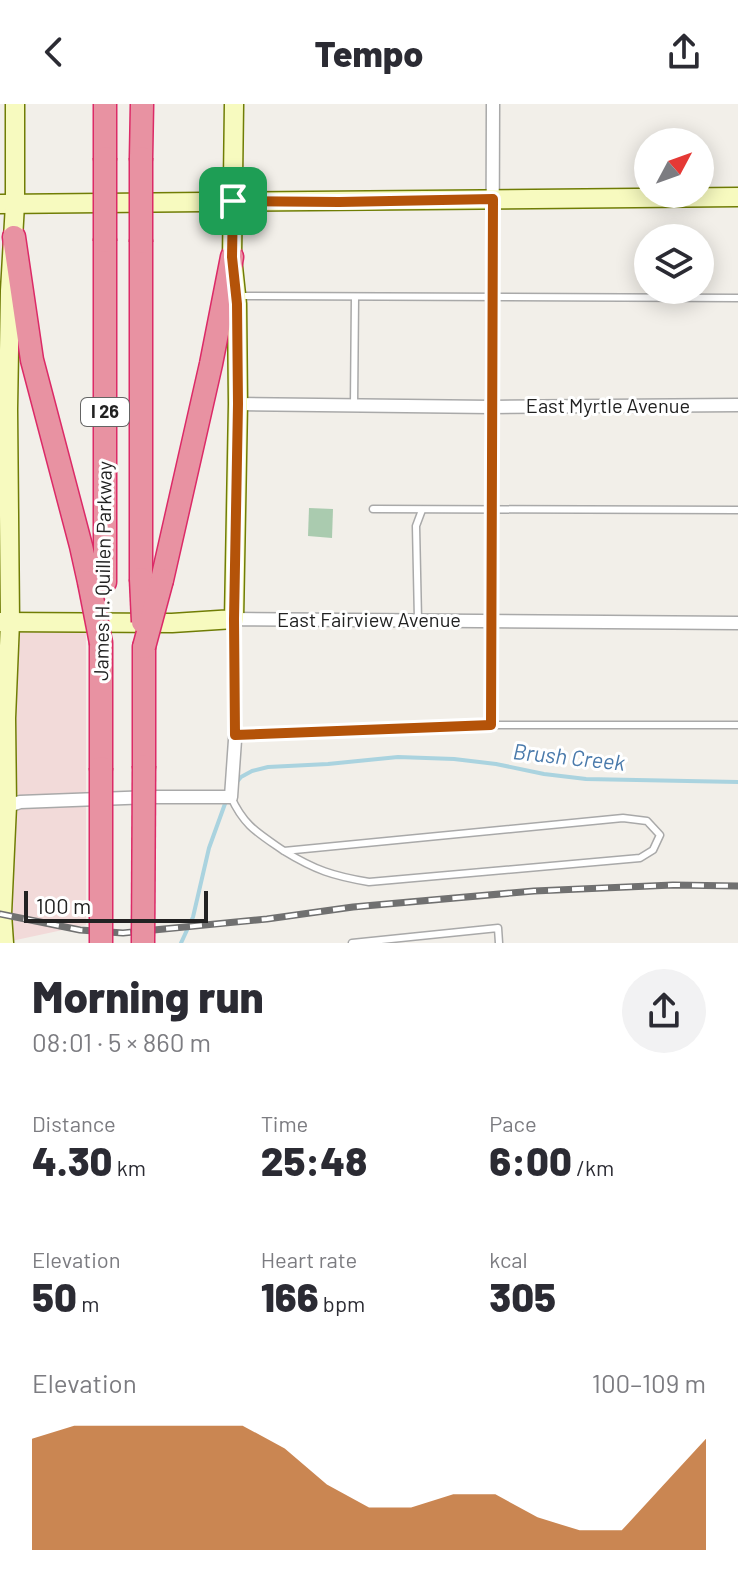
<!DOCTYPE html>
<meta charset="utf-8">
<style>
body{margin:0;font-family:Barlow,sans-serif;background:#f2f2f3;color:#2b2b33;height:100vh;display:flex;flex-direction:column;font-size:30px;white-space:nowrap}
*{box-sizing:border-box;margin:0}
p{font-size:26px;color:#7c7c81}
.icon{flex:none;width:44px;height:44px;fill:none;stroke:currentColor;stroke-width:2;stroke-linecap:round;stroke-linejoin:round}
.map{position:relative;height:839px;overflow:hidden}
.panel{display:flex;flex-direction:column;background:#fff;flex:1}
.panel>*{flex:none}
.needle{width:52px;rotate:49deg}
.fabs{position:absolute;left:634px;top:24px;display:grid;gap:16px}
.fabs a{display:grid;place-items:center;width:80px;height:80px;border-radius:50%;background:#fff;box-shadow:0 4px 20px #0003;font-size:40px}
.scale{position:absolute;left:24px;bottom:20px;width:184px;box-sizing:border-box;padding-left:8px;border:4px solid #222;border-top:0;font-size:22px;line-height:28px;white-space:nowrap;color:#222;-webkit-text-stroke:6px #fff;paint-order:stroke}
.pin{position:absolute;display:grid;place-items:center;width:68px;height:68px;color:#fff;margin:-34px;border-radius:16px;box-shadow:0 4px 12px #0006}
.round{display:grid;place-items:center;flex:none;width:84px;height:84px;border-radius:42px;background:#f2f2f3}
.summary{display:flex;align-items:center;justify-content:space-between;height:136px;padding:0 32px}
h1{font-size:44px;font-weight:800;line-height:60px}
.stats{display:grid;grid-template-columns:repeat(3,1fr);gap:12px;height:136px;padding:8px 32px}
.stats div{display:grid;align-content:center}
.stats b{font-size:40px;font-weight:800}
.stats small{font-size:22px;font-weight:400}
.stats p{font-size:22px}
.chart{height:224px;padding:16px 32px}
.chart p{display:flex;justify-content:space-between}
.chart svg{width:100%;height:144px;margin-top:8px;fill:#b45309;opacity:.7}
header{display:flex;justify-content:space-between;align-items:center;height:104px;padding:0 32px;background:#fff;font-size:36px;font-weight:800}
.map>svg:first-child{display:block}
</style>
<header><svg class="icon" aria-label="back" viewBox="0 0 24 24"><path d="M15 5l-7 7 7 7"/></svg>Tempo<svg class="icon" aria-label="share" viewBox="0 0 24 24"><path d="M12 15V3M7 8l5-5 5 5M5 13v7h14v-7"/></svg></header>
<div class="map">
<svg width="738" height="839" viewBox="0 0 738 839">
<rect width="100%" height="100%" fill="#f2efe9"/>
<!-- commercial -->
<polygon fill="#f2dad9" points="0,525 86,525 86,821 2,839 0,839"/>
<!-- cemetery -->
<polygon fill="#aacbaf" points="309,404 333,405 332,434 308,432"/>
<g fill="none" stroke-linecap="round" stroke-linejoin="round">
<!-- stream -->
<g stroke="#aad3df" stroke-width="4">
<polyline points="236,679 241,673 252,667 268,663 328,660 398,653 454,655 496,660 544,670 586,675 738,678"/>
<polyline points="181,839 193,813 209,744 226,697"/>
</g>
<defs>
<g id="lane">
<polyline points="240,192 738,194"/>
<polyline points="354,301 355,193"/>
<polyline points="373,405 738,406"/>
<polyline points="418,516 416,422 422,406"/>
<polyline points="235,631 491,621 738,621"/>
<path d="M231,693C244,722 258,729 284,747L623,714L647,717L660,731L653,746L640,754L369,778C333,772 315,766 284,747"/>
<polyline points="352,839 498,824 499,839"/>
</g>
<g id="street">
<polyline points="238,300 492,303 738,301"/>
<polyline points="491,621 493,0"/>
<polyline points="3,704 20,698 151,693 231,693 235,636 234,515 738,519"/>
</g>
<g id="secondary">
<polyline points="0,100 738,93"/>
<polyline points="0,518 172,519 234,515 238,300 237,200 232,153 234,0"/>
<polyline points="4,839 2,810 7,702 6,614 10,518 8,305 10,187 15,100 15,0"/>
</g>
<g id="highway">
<polyline points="105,54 105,0"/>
<polyline points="141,54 142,0"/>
<polyline points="14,133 32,256 81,442 89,478"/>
<polyline points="105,137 105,478"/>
<polyline points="141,475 141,138"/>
<polyline points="162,476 211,260 232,153"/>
<polyline points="101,539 101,664"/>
<polyline points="144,662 144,543"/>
</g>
</defs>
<!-- lane casing -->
<use href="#lane" stroke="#a9a9a9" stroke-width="9"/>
<!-- street casing -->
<use href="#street" stroke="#a9a9a9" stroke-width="15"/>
<!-- secondary casing -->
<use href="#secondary" stroke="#707d05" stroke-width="21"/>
<!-- highway casing -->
<use href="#highway" stroke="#dc2a67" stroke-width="25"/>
<!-- lane -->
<use href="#lane" stroke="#fff" stroke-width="6"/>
<!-- street -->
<use href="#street" stroke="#fff" stroke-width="12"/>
<!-- secondary -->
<use href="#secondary" stroke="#f7fabf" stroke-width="18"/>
<!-- highway -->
<use href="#highway" stroke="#e892a2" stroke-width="22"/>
<defs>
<polyline id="rail" points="0,810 80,826 123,829 267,815 353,803 534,787 673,781 738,782"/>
</defs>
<!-- rail casing -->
<use href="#rail" stroke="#707070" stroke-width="7"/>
<!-- rail -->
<use href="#rail" stroke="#fff" stroke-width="4" stroke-dasharray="12" stroke-linecap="butt"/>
<defs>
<g id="highway-bridge">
<polyline points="105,137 105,54"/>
<polyline points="141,138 141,54"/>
<polyline points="141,475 143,518"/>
<polyline points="89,478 101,539"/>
<polyline points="144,543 162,476"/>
<polyline points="101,839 101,664"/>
<polyline points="143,839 144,662"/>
</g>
</defs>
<!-- highway-bridge casing -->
<use href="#highway-bridge" stroke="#dc2a67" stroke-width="25" stroke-linecap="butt"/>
<!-- highway-bridge -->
<use href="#highway-bridge" stroke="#e892a2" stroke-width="22"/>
</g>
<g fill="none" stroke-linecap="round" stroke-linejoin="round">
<defs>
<polygon id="route" points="493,95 491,621 235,631 234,515 238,300 237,200 232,153 233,97 339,98"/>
</defs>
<!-- route casing -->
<use href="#route" stroke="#fff" stroke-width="16"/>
<!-- route -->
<use href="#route" stroke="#b45309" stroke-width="10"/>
</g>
<g text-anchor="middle" stroke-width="6" stroke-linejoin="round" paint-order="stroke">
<!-- shield labels -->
<rect fill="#fff" stroke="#646464" stroke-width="2" x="81" y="294" width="48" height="28" rx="6"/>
<g font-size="18" font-weight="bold" fill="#222">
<text x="105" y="314">I 26</text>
</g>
<!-- street labels -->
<g font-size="20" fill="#222" stroke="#fff">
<text x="608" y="309">East Myrtle Avenue</text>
<text transform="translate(103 467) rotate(-89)" y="7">James H. Quillen Parkway</text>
<text x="369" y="523">East Fairview Avenue</text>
</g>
<!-- water labels -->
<g font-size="22" font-style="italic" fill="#4a7aab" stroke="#fff">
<text transform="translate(569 653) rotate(6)" y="8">Brush Creek</text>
</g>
</g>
</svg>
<div class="fabs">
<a><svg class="needle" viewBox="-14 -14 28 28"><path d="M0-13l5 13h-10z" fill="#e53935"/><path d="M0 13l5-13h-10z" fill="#7c7c81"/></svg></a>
<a><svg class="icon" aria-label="layers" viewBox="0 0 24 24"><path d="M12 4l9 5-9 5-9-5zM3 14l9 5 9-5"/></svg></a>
</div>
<div class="scale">100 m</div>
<div class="pin" style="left:233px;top:97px;background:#1e9e55"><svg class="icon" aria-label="arrive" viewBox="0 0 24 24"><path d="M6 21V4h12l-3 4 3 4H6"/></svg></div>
</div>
<section class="panel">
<div class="summary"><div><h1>Morning run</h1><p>08:01 · 5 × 860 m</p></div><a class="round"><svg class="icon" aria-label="share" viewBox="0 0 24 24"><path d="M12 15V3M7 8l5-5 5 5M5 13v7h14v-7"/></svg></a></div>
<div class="stats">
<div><p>Distance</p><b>4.30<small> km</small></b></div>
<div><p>Time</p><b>25:48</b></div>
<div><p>Pace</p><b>6:00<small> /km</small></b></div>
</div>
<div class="stats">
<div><p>Elevation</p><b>50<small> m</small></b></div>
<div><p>Heart rate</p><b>166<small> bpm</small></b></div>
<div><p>kcal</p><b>305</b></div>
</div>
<div class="chart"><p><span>Elevation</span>100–109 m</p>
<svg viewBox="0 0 160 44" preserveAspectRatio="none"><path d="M0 44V10L10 6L20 6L30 6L40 6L50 6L60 13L70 24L80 31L90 31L100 27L110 27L120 34L130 38L140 38L150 24L160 10V44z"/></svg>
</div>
</section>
